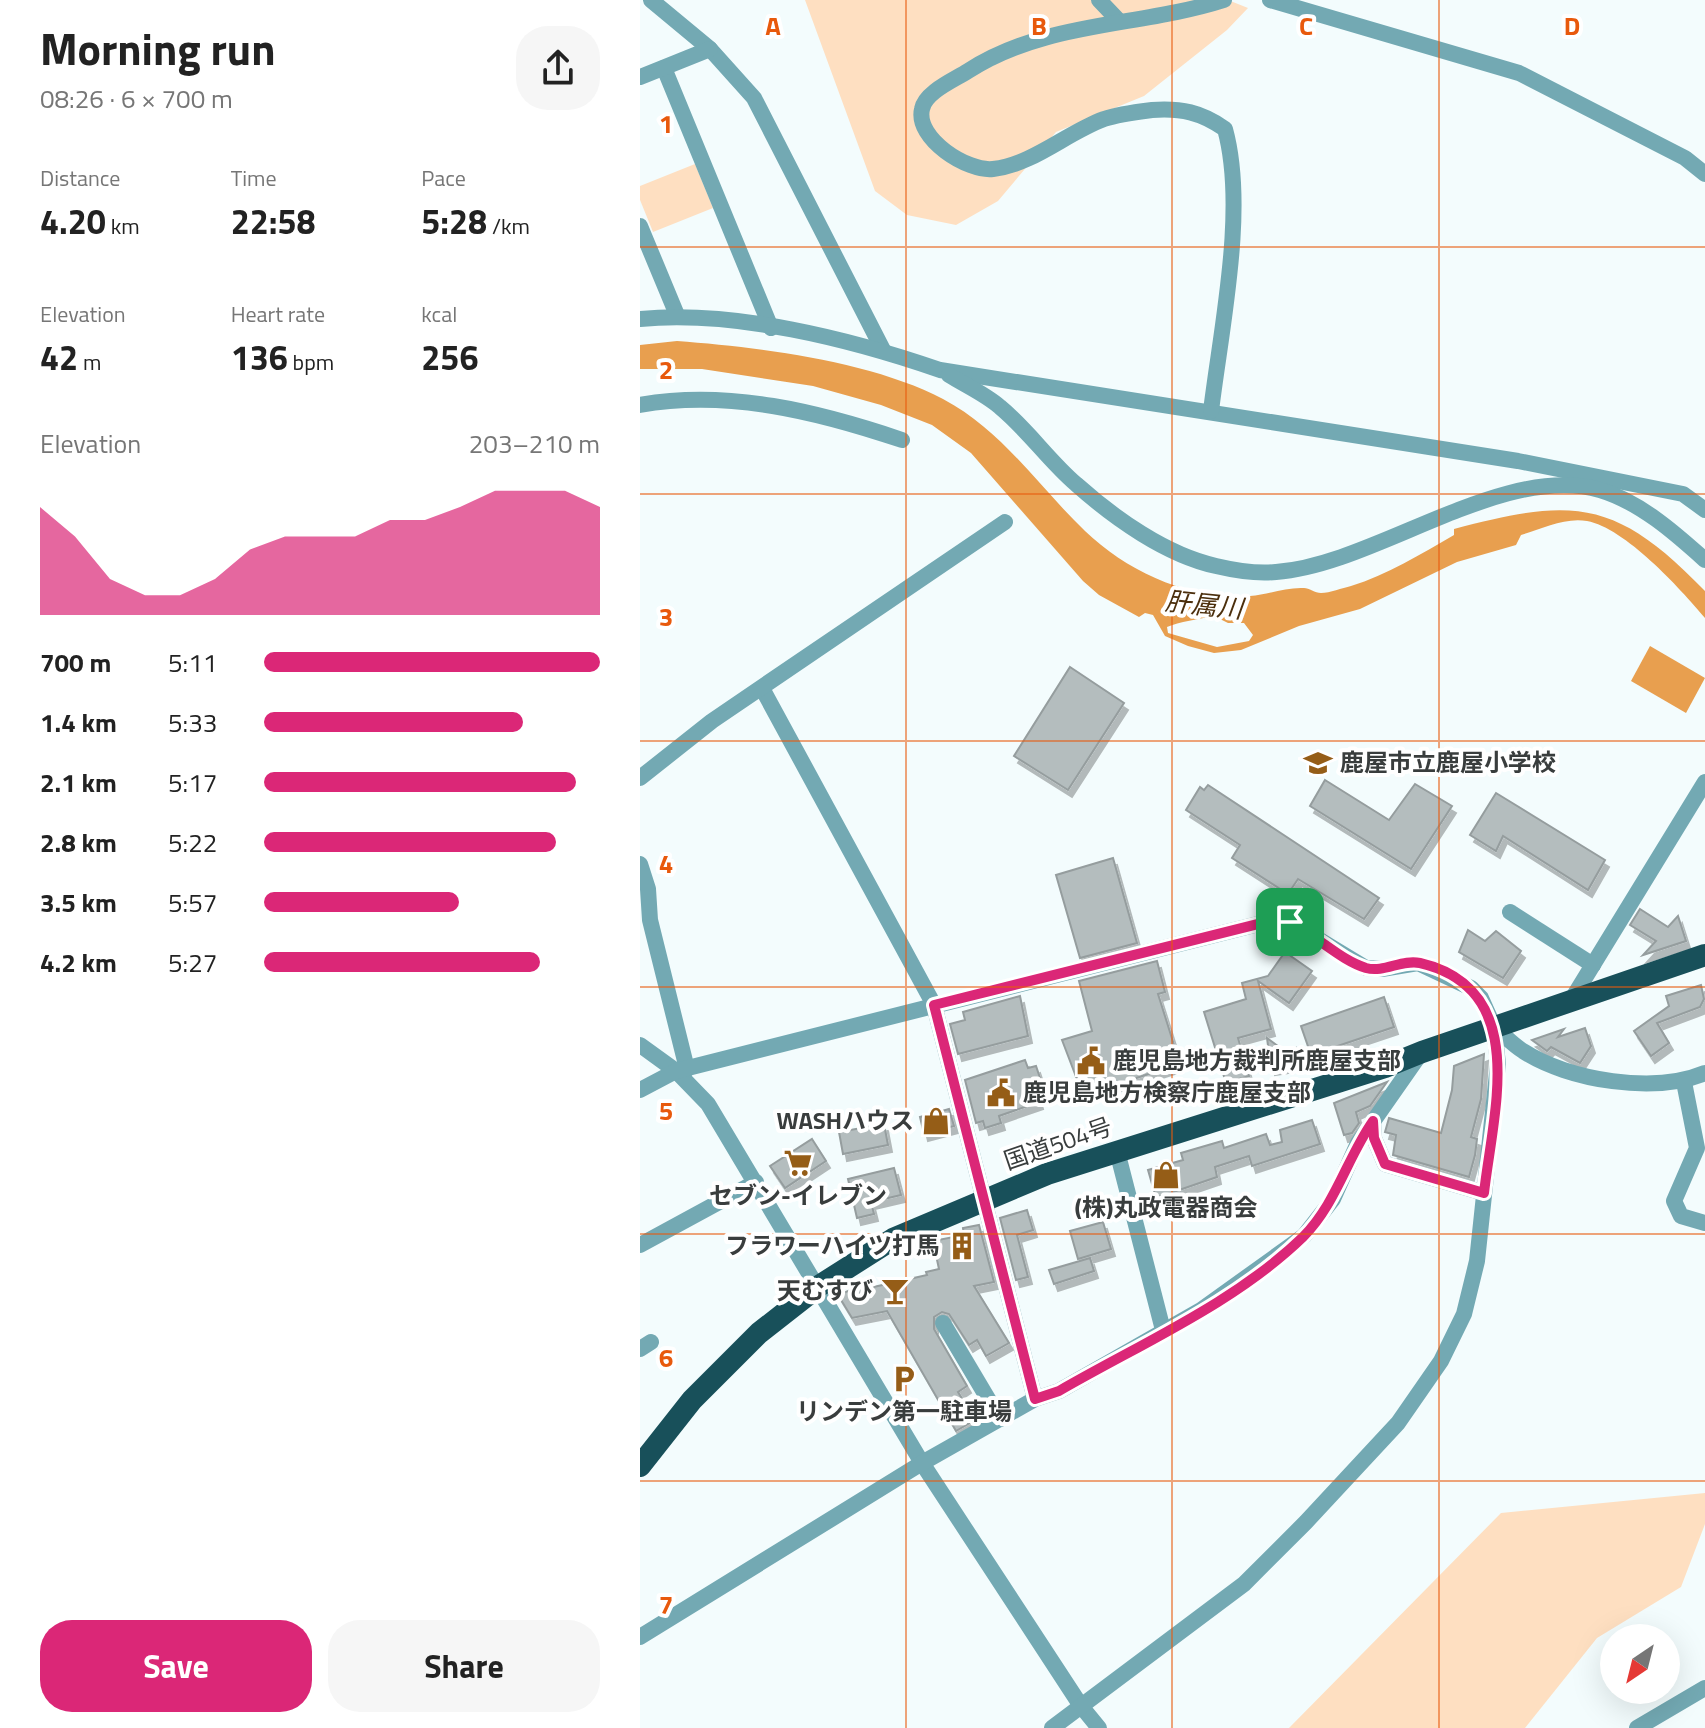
<!DOCTYPE html>
<meta charset="utf-8">
<style>
body{margin:0;font-family:"Titillium Web","Noto Sans JP",sans-serif;background:#f6f6f6;color:#222;height:100vh;display:flex;flex-direction:column;font-size:30px;white-space:nowrap}
*{box-sizing:border-box;margin:0}
p{font-size:26px;color:#767676}
.icon{flex:none;width:44px;height:44px;fill:none;stroke:currentColor;stroke-width:2;stroke-linecap:round;stroke-linejoin:round}
.map{position:relative;flex:1;overflow:hidden}
.side{display:flex;flex-direction:column;background:#fff;width:640px}
.side>*{flex:none}
.needle{width:52px;rotate:215deg}
.buttons{position:absolute;left:960px;top:1624px;display:grid;gap:16px}
.buttons a{display:grid;place-items:center;width:80px;height:80px;border-radius:50%;background:#fff;box-shadow:0 8px 32px #0002;font-size:40px}
.pin{position:absolute;display:grid;place-items:center;width:68px;height:68px;color:#fff;margin:-34px;border-radius:16px;box-shadow:0 4px 12px #0006}
.round{display:grid;place-items:center;flex:none;width:84px;height:84px;border-radius:32px;background:#f6f6f6}
.overview{display:flex;align-items:center;justify-content:space-between;height:136px;padding:0 40px}
h1{font-size:44px;font-weight:700;line-height:60px}
.stats{display:grid;grid-template-columns:repeat(3,1fr);gap:12px;height:136px;padding:8px 40px}
.stats div{display:grid;align-content:center}
.stats b{font-size:34px;font-weight:700}
.stats small{font-size:22px;font-weight:400}
.stats p{font-size:22px}
.chart{height:224px;padding:16px 40px}
.chart p{display:flex;justify-content:space-between}
.chart svg{width:100%;height:144px;margin-top:8px;fill:#db2777;opacity:.7}
.button{display:flex;gap:16px;margin-top:auto;padding:16px 40px}
.button a{flex:1;height:92px;border-radius:32px;background:#db2777;color:#fff;font-size:32px;font-weight:700;line-height:92px;text-align:center}
.button a+a{background:#f6f6f6;color:#222}
ul{padding:0 40px;list-style:none;font-size:26px}
li{display:grid;grid-template-columns:128px 96px 1fr;align-items:center;height:60px}
li i{height:20px;border-radius:10px;background:#db2777}
main{display:flex;flex:1;min-height:0}
.map>svg:first-child{display:block}
</style>
<main>
<section class="side">
<div class="overview"><div><h1>Morning run</h1><p>08:26 · 6 × 700 m</p></div><a class="round"><svg class="icon" aria-label="share" viewBox="0 0 24 24"><path d="M12 15V3M7 8l5-5 5 5M5 13v7h14v-7"/></svg></a></div>
<div class="stats">
<div><p>Distance</p><b>4.20<small> km</small></b></div>
<div><p>Time</p><b>22:58</b></div>
<div><p>Pace</p><b>5:28<small> /km</small></b></div>
</div>
<div class="stats">
<div><p>Elevation</p><b>42<small> m</small></b></div>
<div><p>Heart rate</p><b>136<small> bpm</small></b></div>
<div><p>kcal</p><b>256</b></div>
</div>
<div class="chart"><p><span>Elevation</span>203–210 m</p>
<svg viewBox="0 0 160 44" preserveAspectRatio="none"><path d="M0 44V11L10 20L20 33L30 38L40 38L50 33L60 24L70 20L80 20L90 20L100 15L110 15L120 11L130 6L140 6L150 6L160 11V44z"/></svg>
</div>
<ul>
<li><b>700 m</b>5:11<i style="width:100%"></i></li>
<li><b>1.4 km</b>5:33<i style="width:77%"></i></li>
<li><b>2.1 km</b>5:17<i style="width:93%"></i></li>
<li><b>2.8 km</b>5:22<i style="width:87%"></i></li>
<li><b>3.5 km</b>5:57<i style="width:58%"></i></li>
<li><b>4.2 km</b>5:27<i style="width:82%"></i></li>
</ul>
<div class="button"><a>Save</a><a>Share</a></div>
</section>
<div class="map">
<svg width="1065" height="1728" viewBox="0 0 1065 1728">
<defs>
<filter id="shadow"><feDropShadow dx="4" dy="7" stdDeviation="0" flood-color="#0004"/></filter>
</defs>
<rect width="100%" height="100%" fill="#f3fcfd"/>
<!-- green -->
<g fill="#fedfc1">
<polygon points="165,0 588,0 608,8 587,30 504,96 416,132 358,201 316,225 267,215 235,191"/>
<polygon points="55,164 73,208 13,232 0,200 0,186"/>
<polygon points="1065,1493 1065,1524 1041,1587 957,1638 885,1728 649,1728 861,1513"/>
</g>
<!-- water -->
<g fill="#e89f4f" fill-rule="evenodd">
<path d="M37,341C118,347 231,361 303,399C363,431 397,485 445,531C488,572 549,600 610,596C627,595 646,587 664,588C669,588 675,593 681,593C690,593 702,588 711,586C747,575 781,554 814,535V529C934,497 976,499 1065,591V618C1040,588 985,528 947,521C925,517 901,529 881,535L876,545L817,562L720,609L659,626L601,650L574,653L548,646L525,636L513,615L505,613L499,617L459,595L443,581L331,453L292,425L241,405L173,386L62,369H0V345ZM574,616L588,623H604L613,635L609,641L577,647L528,633L527,627C539,622 559,619 574,616Z"/>
<polygon points="1010,646 1065,678 1046,713 991,681"/>
</g>
<!-- building -->
<g fill="#b4bdbe" stroke="#959d9e" stroke-width="2" filter="url(#shadow)">
<polygon points="430,667 484,703 428,790 374,756"/>
<polygon points="685,780 749,820 775,784 812,806 771,869 670,806"/>
<polygon points="568,785 739,898 724,919 658,879 648,894 592,858 600,845 546,810 560,787 564,790"/>
<polygon points="856,793 965,860 948,890 863,836 856,851 830,835"/>
<polygon points="473,858 497,943 440,958 416,875"/>
<polygon points="1000,909 1028,927 1038,916 1046,941 1003,955 1016,941 990,925"/>
<polygon points="828,930 845,941 856,931 881,951 863,978 819,952"/>
<polygon points="645,952 672,971 649,1003 618,981 631,1029 598,1038 609,1076 586,1083 564,1012 606,999 602,983 628,976"/>
<polygon points="517,961 525,992 518,994 540,1064 443,1095 422,1040 452,1031 439,981"/>
<polygon points="1061,985 1064,999 1060,1007 1017,1023 1029,1043 1011,1056 994,1031 1029,1006 1026,996"/>
<polygon points="380,996 388,1036 318,1054 310,1024 325,1020 323,1012"/>
<polygon points="744,997 754,1027 671,1055 661,1026"/>
<polygon points="945,1028 951,1046 940,1063 911,1047 907,1051 892,1040 924,1029 918,1037"/>
<polygon points="627,1038 646,1052 656,1048 658,1064 631,1068"/>
<polygon points="844,1054 841,1099 831,1137 837,1139 835,1155 829,1177 753,1155 756,1135 745,1132 749,1118 801,1133 812,1090 814,1066"/>
<polygon points="385,1060 388,1068 396,1066 400,1078 395,1080 398,1088 395,1089 399,1102 359,1116 361,1123 345,1128 343,1121 336,1123 325,1080"/>
<polygon points="747,1082 730,1106 716,1112 719,1123 712,1133 704,1135 694,1103"/>
<polygon points="309,1109 314,1126 284,1134 280,1117"/>
<polygon points="672,1120 680,1144 612,1166 609,1156 575,1167 577,1177 516,1198 508,1170 543,1160 541,1153 582,1141 584,1148 626,1134 630,1145 642,1142 640,1130"/>
<polygon points="244,1124 248,1145 203,1154 199,1132"/>
<polygon points="172,1139 186,1161 145,1188 130,1166"/>
<polygon points="254,1168 261,1195 231,1202 234,1214 217,1218 208,1179"/>
<polygon points="387,1210 393,1230 377,1235 388,1277 376,1280 360,1218"/>
<polygon points="463,1222 471,1249 438,1259 430,1231"/>
<polygon points="339,1225 354,1282 334,1286 369,1343 346,1356 337,1340 329,1345 309,1314 302,1312 294,1317 294,1329 327,1386 318,1392 335,1420 316,1431 247,1311 212,1318 198,1295 228,1283 229,1288 287,1275 286,1272 299,1269 293,1241 324,1235 323,1228"/>
<polygon points="450,1258 454,1271 414,1284 409,1270"/>
</g>
<g fill="none" stroke-linecap="round" stroke-linejoin="round">
<!-- minor -->
<g stroke="#73a9b3" stroke-width="16">
<polyline points="11,0 70,49 114,98 243,350"/>
<polyline points="459,0 479,21"/>
<polyline points="24,68 131,328"/>
<polyline points="0,77 70,49"/>
<polyline points="0,226 37,315"/>
<path d="M0,319C95,310 210,339 300,370L878,461L1043,494L1065,510"/>
<path d="M309,375C325,385 345,394 360,407C388,430 409,461 436,484C474,518 526,555 576,566C593,570 618,574 636,572C735,565 862,462 960,490C1000,502 1035,533 1065,560"/>
<path d="M0,405C88,389 179,412 262,440"/>
<path d="M571,411C581,328 607,209 585,129C561,112 541,108 512,110C496,112 479,114 464,119C426,133 394,164 353,169C328,172 275,139 282,109C285,92 314,80 328,71C405,21 500,27 584,0"/>
<polyline points="123,690 294,1005 395,1399"/>
<polyline points="0,778 72,721 365,522"/>
<polyline points="0,864 8,889 10,920 47,1069"/>
<polyline points="870,912 953,965"/>
<polyline points="932,999 1065,782"/>
<path d="M854,1027C864,1035 873,1045 883,1051C929,1081 1015,1094 1065,1073"/>
<polyline points="0,1045 36,1071 68,1104 282,1463 441,1706 459,1728"/>
<polyline points="1044,1082 1057,1148 1034,1201 1041,1216 1065,1223"/>
<polyline points="0,1090 36,1071 634,920 650,922 726,968 742,969 778,963 831,988 841,998 854,1027 858,1064 837,1261 824,1314 801,1361 758,1423 666,1522 604,1584 412,1728"/>
<polyline points="733,1121 734,1138 745,1164 844,1193"/>
<polyline points="477,1151 523,1330"/>
<polyline points="0,1245 116,1182"/>
<polyline points="303,1323 360,1419"/>
<polyline points="0,1349 11,1342"/>
<polyline points="0,1637 282,1463 395,1399 419,1391 561,1310 664,1236 693,1199 718,1143 781,1053"/>
<polyline points="997,1728 1065,1688"/>
</g>
<!-- tertiary -->
<polyline stroke="#73a9b3" stroke-width="16" points="630,0 879,73 1045,158 1065,174"/>
<!-- trunk -->
<polyline stroke="#18505a" stroke-width="22" points="0,1466 52,1400 119,1333 179,1286 253,1239 407,1174 745,1067 782,1052 1065,955"/>
</g>
<g fill="none" stroke-linecap="round" stroke-linejoin="round">
<defs>
<path id="route" d="M634,920C670,925 692,957 726,968C744,973 762,959 780,963C891,989 853,1112 844,1193L745,1164L734,1138L733,1121C707,1158 696,1204 663,1237C595,1303 500,1344 419,1391L395,1399L294,1005Z"/>
</defs>
<!-- route casing -->
<use href="#route" stroke="#fff" stroke-width="16"/>
<!-- route -->
<use href="#route" stroke="#db2777" stroke-width="10"/>
</g>
<!-- grid -->
<path fill="none" stroke="#e8590c" stroke-width="2" stroke-opacity="0.55" d="M266,0V1728M532,0V1728M799,0V1728M0,247H1065M0,494H1065M0,741H1065M0,987H1065M0,1234H1065M0,1481H1065"/>
<!-- icons -->
<defs>
<symbol id="school-bare" viewBox="-9 -9 18 18"><path d="M0-5L7-2L0 1L-7-2ZM-4 1L0 2.5L4 1V4Q0 6-4 4Z" fill="#955d17" stroke="#fff" stroke-width="2.5" paint-order="stroke"/></symbol>
<symbol id="civic-bare" viewBox="-9 -9 18 18"><path d="M-.6-6.5H3V-4.5H.6V-3L4-1V1h2V6H-6V1h2V-1L-.6-3ZM-1.2 2.5V6h2.4V2.5Z" fill="#955d17" stroke="#fff" stroke-width="2.5" paint-order="stroke"/></symbol>
<symbol id="shop-bare" viewBox="-9 -9 18 18"><path d="M-5-2.5h2.3a2.7 3.5 0 0 1 5.4 0H5L5.5 6h-11ZM-1.5-2.5h3a1.5 2.3 0 0 0-3 0Z" fill="#955d17" stroke="#fff" stroke-width="2.5" paint-order="stroke"/></symbol>
<symbol id="supermarket-bare" viewBox="-9 -9 18 18"><path d="M-6-5.5h2.5l.6 2H6L4.5 2H-2.5L-4.4-4H-6ZM-1.5 3.2a1.3 1.3 0 1 0 .1 0ZM3 3.2a1.3 1.3 0 1 0 .1 0Z" fill="#955d17" stroke="#fff" stroke-width="2.5" paint-order="stroke"/></symbol>
<symbol id="building-bare" viewBox="-9 -9 18 18"><path d="M-4-6H4V6H1V3H-1V6H-4ZM-2.5-4.3h1.7v1.8h-1.7ZM.8-4.3h1.7v1.8H.8ZM-2.5-1h1.7V.8h-1.7ZM.8-1h1.7V.8H.8Z" fill="#955d17" stroke="#fff" stroke-width="2.5" paint-order="stroke"/></symbol>
<symbol id="bar-bare" viewBox="-9 -9 18 18"><path d="M-6-5H6L.8 .8V4.5H3.5V6h-7V4.5H-.8V.8Z" fill="#955d17" stroke="#fff" stroke-width="2.5" paint-order="stroke"/></symbol>
<symbol id="parking-bare" viewBox="-9 -9 18 18"><path d="M-3.5-5.5H1a3.5 3.5 0 0 1 0 7H-1V5.5H-3.5ZM-1-3.4V-.6H.8a1.4 1.4 0 0 0 0-2.8Z" fill="#955d17" stroke="#fff" stroke-width="2.5" paint-order="stroke"/></symbol>
</defs>
<g fill-rule="evenodd">
<use href="#school-bare" x="658" y="743" width="40" height="40"/>
<use href="#civic-bare" x="431" y="1041" width="40" height="40"/>
<use href="#civic-bare" x="341" y="1073" width="40" height="40"/>
<use href="#shop-bare" x="276" y="1101" width="40" height="40"/>
<use href="#supermarket-bare" x="138" y="1143" width="40" height="40"/>
<use href="#shop-bare" x="506" y="1155" width="40" height="40"/>
<use href="#building-bare" x="302" y="1226" width="40" height="40"/>
<use href="#bar-bare" x="235" y="1271" width="40" height="40"/>
<use href="#parking-bare" x="244" y="1359" width="40" height="40"/>
</g>
<g text-anchor="middle" stroke-width="8" stroke-linejoin="round" paint-order="stroke">
<!-- poi labels -->
<g font-size="24" font-weight="bold" fill="#393d3d" stroke="#fff" text-anchor="start">
<text x="700" y="771">鹿屋市立鹿屋小学校</text>
<text x="473" y="1069">鹿児島地方裁判所鹿屋支部</text>
<text x="383" y="1101">鹿児島地方検察庁鹿屋支部</text>
<text x="274" y="1129" text-anchor="end">WASHハウス</text>
<text x="158" y="1204" text-anchor="middle">セブン-イレブン</text>
<text x="526" y="1216" text-anchor="middle">(株)丸政電器商会</text>
<text x="300" y="1254" text-anchor="end">フラワーハイツ打馬</text>
<text x="233" y="1299" text-anchor="end">天むすび</text>
<text x="264" y="1420" text-anchor="middle">リンデン第一駐車場</text>
</g>
<!-- street labels -->
<g font-size="24" fill="#393d3d" stroke="#fff">
<text transform="translate(418 1144) rotate(-19)" y="8">国道504号</text>
</g>
<!-- water labels -->
<g font-size="26" font-style="italic" fill="#4c2f0d" stroke="#fff">
<text transform="translate(564 605) rotate(6)" y="9">肝属川</text>
</g>
</g>
<g font-size="26" text-anchor="middle" font-weight="bold" fill="#e8590c" stroke="#fff" stroke-width="8" stroke-linejoin="round" paint-order="stroke">
<text x="133" y="35">A</text>
<text x="399" y="35">B</text>
<text x="666" y="35">C</text>
<text x="932" y="35">D</text>
<text x="26" y="133">1</text>
<text x="26" y="379">2</text>
<text x="26" y="626">3</text>
<text x="26" y="873">4</text>
<text x="26" y="1120">5</text>
<text x="26" y="1367">6</text>
<text x="26" y="1614">7</text>
</g>
</svg>
<div class="buttons">
<a><svg class="needle" viewBox="-14 -14 28 28"><path d="M0-13l5 13h-10z" fill="#e53935"/><path d="M0 13l5-13h-10z" fill="#767676"/></svg></a>
</div>
<div class="pin" style="left:650px;top:922px;background:#1e9e55"><svg class="icon" aria-label="arrive" viewBox="0 0 24 24"><path d="M6 21V4h12l-3 4 3 4H6"/></svg></div>
</div>
</main>
